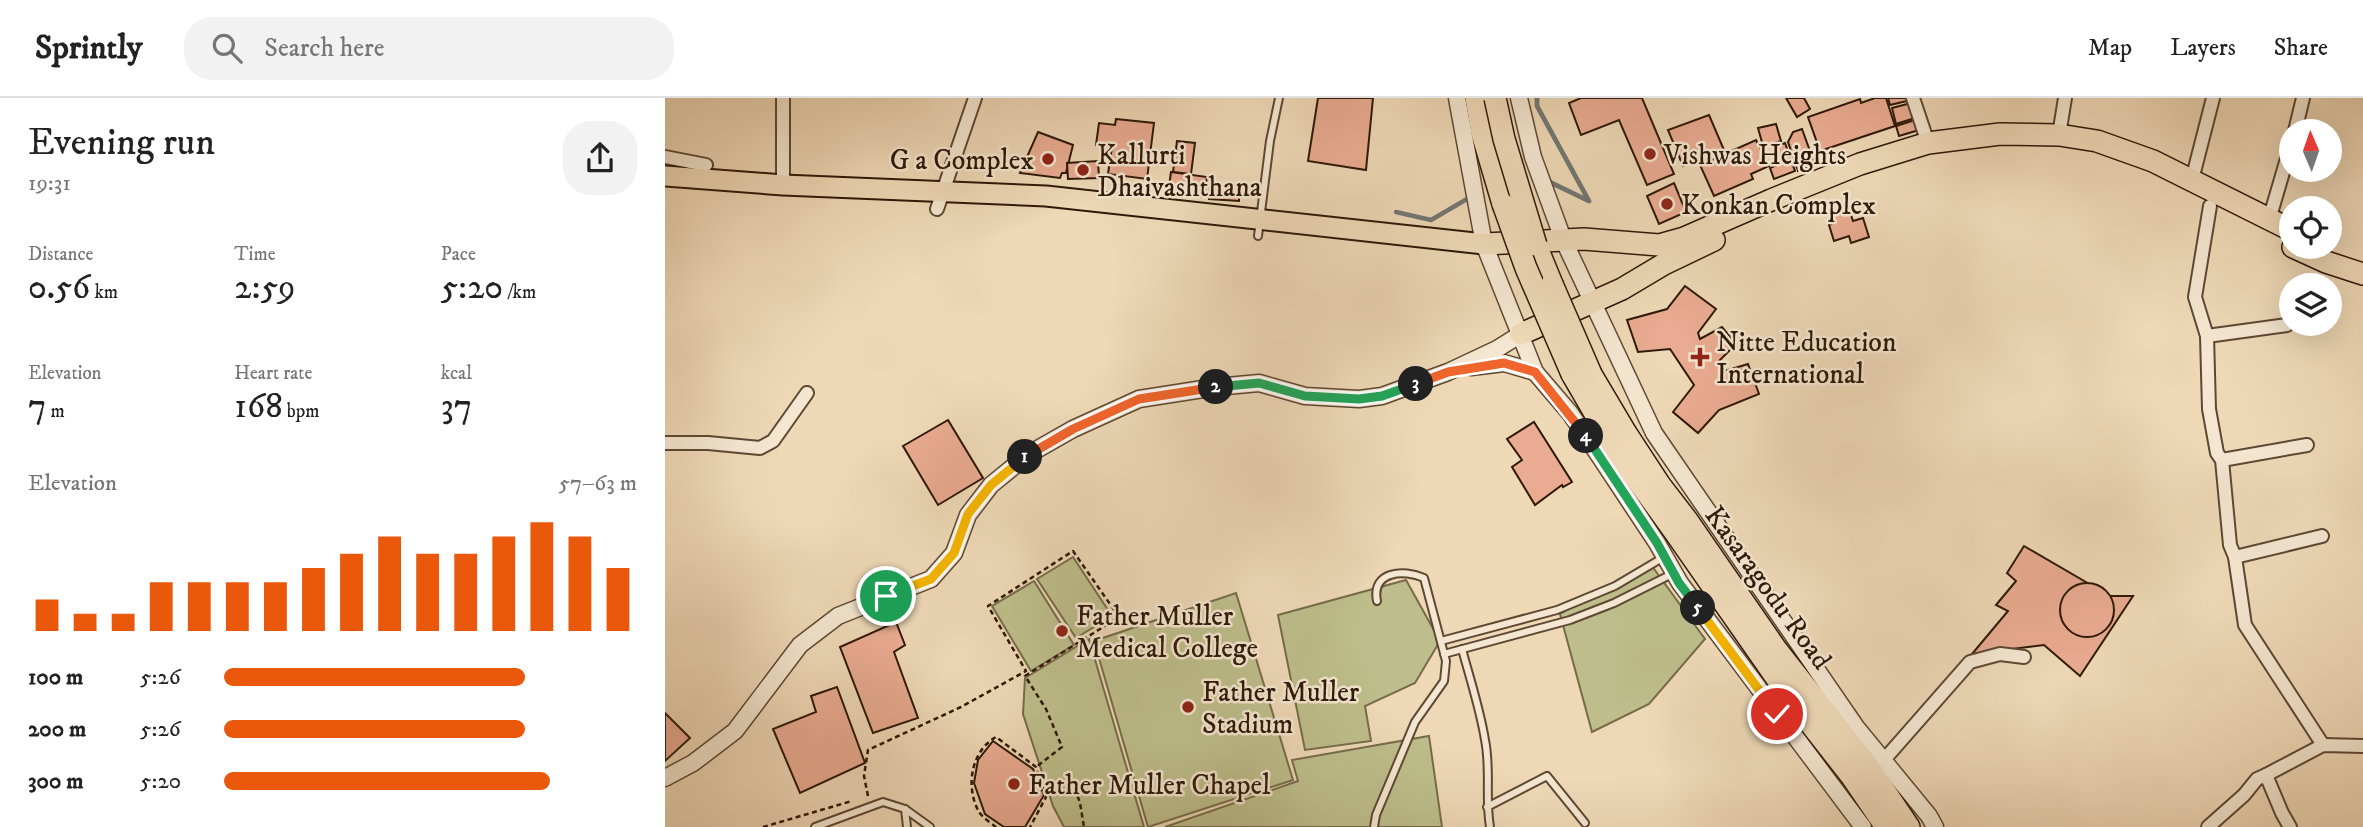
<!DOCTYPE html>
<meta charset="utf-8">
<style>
body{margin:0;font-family:"IM FELL DW Pica",serif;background:#f2f2f2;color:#222;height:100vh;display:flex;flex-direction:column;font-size:26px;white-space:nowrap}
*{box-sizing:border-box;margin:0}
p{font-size:23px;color:#767676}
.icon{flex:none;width:38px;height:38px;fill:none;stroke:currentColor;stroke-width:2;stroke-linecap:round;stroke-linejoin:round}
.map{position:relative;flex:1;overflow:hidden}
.details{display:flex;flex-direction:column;background:#fff;width:665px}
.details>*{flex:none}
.needle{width:46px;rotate:358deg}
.tools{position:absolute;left:1614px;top:21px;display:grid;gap:14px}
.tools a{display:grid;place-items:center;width:63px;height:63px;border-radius:50%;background:#fff;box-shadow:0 7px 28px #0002;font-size:35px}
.pin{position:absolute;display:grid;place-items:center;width:60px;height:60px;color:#fff;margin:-30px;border:4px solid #fff;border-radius:50%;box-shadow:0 2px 7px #0007}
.km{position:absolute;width:35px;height:35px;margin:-18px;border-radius:50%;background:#222;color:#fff;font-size:19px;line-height:35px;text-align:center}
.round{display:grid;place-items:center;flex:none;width:74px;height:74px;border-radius:28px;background:#f2f2f2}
.summary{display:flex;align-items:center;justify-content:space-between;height:119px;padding:0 28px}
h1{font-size:38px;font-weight:600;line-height:52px}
.figures{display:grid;grid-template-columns:repeat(3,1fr);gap:10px;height:119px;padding:7px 28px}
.figures div{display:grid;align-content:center}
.figures b{font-size:35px;font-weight:600}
.figures small{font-size:19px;font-weight:400}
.figures p{font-size:19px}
.chart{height:196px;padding:14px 28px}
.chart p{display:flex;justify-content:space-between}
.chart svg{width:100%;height:126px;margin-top:7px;stroke:#ea580c;stroke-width:6}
ul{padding:0 28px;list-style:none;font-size:23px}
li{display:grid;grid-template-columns:112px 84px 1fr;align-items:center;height:52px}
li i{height:18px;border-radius:9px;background:#ea580c}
header{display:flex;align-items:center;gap:42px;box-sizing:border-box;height:98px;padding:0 35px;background:#fff;border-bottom:2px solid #e0e0e0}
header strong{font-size:33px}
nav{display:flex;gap:38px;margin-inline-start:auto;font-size:24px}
.search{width:490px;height:63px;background:#f2f2f2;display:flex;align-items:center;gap:18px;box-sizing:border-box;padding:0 24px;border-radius:28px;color:#767676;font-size:26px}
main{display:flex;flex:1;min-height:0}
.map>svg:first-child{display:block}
</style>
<header>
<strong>Sprintly</strong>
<div class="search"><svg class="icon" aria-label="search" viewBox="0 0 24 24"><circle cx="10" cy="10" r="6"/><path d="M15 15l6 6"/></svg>Search here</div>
<nav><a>Map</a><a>Layers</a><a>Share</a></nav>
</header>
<main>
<section class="details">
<div class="summary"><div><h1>Evening run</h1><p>19:31</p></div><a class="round"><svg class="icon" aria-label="share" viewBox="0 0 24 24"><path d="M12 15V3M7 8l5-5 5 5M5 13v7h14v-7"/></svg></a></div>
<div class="figures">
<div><p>Distance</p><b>0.56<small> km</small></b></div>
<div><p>Time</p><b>2:59</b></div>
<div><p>Pace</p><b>5:20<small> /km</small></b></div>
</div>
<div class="figures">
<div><p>Elevation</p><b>7<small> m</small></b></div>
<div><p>Heart rate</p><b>168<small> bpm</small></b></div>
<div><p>kcal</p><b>37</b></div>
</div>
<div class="chart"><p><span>Elevation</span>57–63 m</p>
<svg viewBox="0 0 160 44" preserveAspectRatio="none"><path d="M5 44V33M15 44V38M25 44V38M35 44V27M45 44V27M55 44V27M65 44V27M75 44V22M85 44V17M95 44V11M105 44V17M115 44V17M125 44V11M135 44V6M145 44V11M155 44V22"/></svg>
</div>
<ul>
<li><b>100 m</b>5:26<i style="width:73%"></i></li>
<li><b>200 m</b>5:26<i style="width:73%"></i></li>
<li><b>300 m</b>5:20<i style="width:79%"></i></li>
</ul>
</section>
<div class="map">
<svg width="1698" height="729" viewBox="0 0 1698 729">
<rect width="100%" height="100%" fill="#eed8b6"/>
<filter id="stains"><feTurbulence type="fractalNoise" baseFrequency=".00286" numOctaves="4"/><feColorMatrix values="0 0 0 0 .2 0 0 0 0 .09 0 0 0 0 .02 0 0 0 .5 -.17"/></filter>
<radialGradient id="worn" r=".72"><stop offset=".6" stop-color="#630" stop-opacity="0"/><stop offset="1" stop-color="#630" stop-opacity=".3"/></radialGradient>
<!-- green -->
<g fill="#bdbe8b" stroke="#766b4a" stroke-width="2">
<polygon points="408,459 447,518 411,540 372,481"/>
<polygon points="984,464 1040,541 984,606 927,634 895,516"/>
<polygon points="741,482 775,543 750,585 700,608 706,643 640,652 613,517"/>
<polygon points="369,483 409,547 366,573 327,508"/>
<polygon points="571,495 628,682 483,729 429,543"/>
<polygon points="424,541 479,729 399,729 388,708 358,616 360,580"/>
<polygon points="764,638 777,729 500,729 633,683 627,662"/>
</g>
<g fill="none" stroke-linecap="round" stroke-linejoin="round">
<!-- stream -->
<g stroke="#727773" stroke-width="4.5">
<polyline points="872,0 872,8 924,103 881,82"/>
<polyline points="872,0 872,8 924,103 882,83"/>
<polyline points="731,114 766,122 802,101"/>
</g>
</g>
<!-- building -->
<g fill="#e9ab91" stroke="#2e1808" stroke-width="2">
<polygon points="653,0 708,0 701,72 643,63"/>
<polygon points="916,0 977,0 1009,76 982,87 954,22 916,37 904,5"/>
<polygon points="1121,0 1139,0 1145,11 1132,19"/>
<polygon points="1210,0 1221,0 1230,28 1155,53 1143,19 1195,1 1196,5"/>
<polygon points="1223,0 1245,0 1246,2 1225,7"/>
<polygon points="1246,5 1250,20 1231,26 1227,10"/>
<polygon points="1044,17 1059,52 1018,68 1003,32"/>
<polygon points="451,21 489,25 482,81 443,76 447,49 431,47 434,25 450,27"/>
<polygon points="1250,22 1254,32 1234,38 1231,28"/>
<polygon points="1111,26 1116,43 1098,48 1093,30"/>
<polygon points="1137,31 1150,67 1133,73 1123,44 1128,34"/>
<polygon points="373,34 408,47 401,75 397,75 395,80 355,75"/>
<polygon points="1091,42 1104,68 1086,76 1088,81 1049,98 1035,67"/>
<polygon points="512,43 530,45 526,76 508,74"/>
<polygon points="1120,45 1130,73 1109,81 1105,70 1114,66 1108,50"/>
<polygon points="433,63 434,80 403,81 402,65"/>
<polygon points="506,74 542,79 539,99 503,95"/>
<polygon points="1009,85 1021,114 994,126 982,98"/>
<polygon points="545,87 574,88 574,103 544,101"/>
<polygon points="1183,108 1188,123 1198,120 1204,139 1186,145 1184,138 1169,143 1164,127 1169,125 1165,114"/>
<polygon points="1020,188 1051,211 1033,235 1035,241 1057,229 1071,246 1053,264 1056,274 1083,266 1094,296 1054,312 1033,335 1008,314 1029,287 1005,251 973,254 962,222 1002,211"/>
<polygon points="283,322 318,380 273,407 238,348"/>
<polygon points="869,324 907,384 898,389 897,387 870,407 847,369 857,362 842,341"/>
<polygon points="1359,448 1445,498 1468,498 1415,578 1379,547 1307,556 1343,513 1331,507 1351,483 1342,475"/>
<circle cx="1422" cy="512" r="27"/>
<polygon points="231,524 240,547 229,554 253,620 208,635 175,549"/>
<polygon points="172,589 200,665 135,695 108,631 151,614 146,598"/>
<polygon points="0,615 25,640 0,663"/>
<polygon points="328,643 368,671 379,697 360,729 339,729 320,716 309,685 313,662"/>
</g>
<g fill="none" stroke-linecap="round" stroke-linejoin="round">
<defs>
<g id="service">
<polyline points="593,138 605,43 614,0"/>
<polyline points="776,543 892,512 950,488 999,459"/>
<path d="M797,551C805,581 815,611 820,642C826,671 820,700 825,729"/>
<polyline points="779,556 905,522 949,505 1007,476"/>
<polyline points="822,709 882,678 920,725"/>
<polyline points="240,711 242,729"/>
<polyline points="150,729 218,704 240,711 265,729"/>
<path d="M709,729L711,717L750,624L779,583L781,563L759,480C739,471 706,473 712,503"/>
</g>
<g id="minor">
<polyline points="118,0 118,87"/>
<polyline points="1248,0 1263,45"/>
<polyline points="1630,33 1638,0"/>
<polyline points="1394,37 1400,0"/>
<polyline points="0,59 41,67"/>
<polyline points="1527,82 1548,0"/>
<polyline points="1545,108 1530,199 1542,238 1544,311 1552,355 1557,362 1565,447 1570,459 1580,527 1658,647"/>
<polyline points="272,111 310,0"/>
<polyline points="1604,122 1626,47"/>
<polyline points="1542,238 1622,227"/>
<polyline points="0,345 43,345 95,350 108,343 142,295"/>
<polyline points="1557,362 1642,347"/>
<polyline points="1570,459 1657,438"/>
<polyline points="1218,663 1305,564 1335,556 1359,559"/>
<polyline points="1601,677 1617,715 1625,729"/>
<polyline points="1543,729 1579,697 1592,681 1601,677 1658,647 1698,648"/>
</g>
<g id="tertiary">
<polyline points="792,0 819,146 870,274 905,315 935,359 992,445 1015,485 1198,729"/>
<polyline points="854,0 868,59 898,141 989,335 1191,629 1264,718 1270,729"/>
<polyline points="806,269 839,265 870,274"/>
<polyline points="0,680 28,665 70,633 135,547 173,518 266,481 289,455 303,417 326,387 364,356 408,331 474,301 551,289 594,285 640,298 694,301 717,298 783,274 832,251 856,236"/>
</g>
<polyline id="primary" points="0,78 118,87 381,98 819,146"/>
<g id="trunk">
<polyline points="811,0 817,35 838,106"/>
<polyline points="819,146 919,141 994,147 1019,140 1106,102 1195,66 1263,45 1335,36 1394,37 1432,43 1488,63 1626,132"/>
<polyline points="871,147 887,186"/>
<polyline points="1628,149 1661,164 1698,176"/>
<polyline points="856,236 957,191 999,166 1049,142"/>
<polyline points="907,276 954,357 1009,433 1126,601 1187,679 1221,729"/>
<polyline points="926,276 961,335 995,387 1022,422 1111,551 1205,671 1244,729"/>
</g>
</defs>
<!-- service casing -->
<use href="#service" stroke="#5e4834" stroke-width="10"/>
<!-- minor casing -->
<use href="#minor" stroke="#5e4834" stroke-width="16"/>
<!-- tertiary casing -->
<use href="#tertiary" stroke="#5e4834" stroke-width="19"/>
<!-- primary casing -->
<use href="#primary" stroke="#2e1808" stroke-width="23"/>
<!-- trunk casing -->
<use href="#trunk" stroke="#2e1808" stroke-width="24"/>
<!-- path -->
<g stroke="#2e1808" stroke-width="2.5" stroke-dasharray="5 3.5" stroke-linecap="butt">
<polyline points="410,690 415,705 419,729"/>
<polyline points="203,698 199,678 203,652 296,609 361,573 323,508 408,453 454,519 360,578 381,611 397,649 371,669"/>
<polyline points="98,729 187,703"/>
<path d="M331,729C326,725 318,720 314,714C300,689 306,653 331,639L371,669L381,699L365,729"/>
</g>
<!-- service -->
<use href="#service" stroke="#f4e6d0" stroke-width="6"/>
<!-- minor -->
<use href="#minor" stroke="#f4e6d0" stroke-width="12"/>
<!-- tertiary -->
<use href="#tertiary" stroke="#f4e6d0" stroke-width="16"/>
<!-- primary -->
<use href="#primary" stroke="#eed8b6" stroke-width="19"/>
<!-- trunk -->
<use href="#trunk" stroke="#eed8b6" stroke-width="21"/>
<defs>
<g id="trunk-bridge">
<polyline points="830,0 839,41 871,147"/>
<polyline points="838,106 861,170 907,276"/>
<polyline points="887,186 926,276"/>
</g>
</defs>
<!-- trunk-bridge casing -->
<use href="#trunk-bridge" stroke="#2e1808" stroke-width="24" stroke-linecap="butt"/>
<!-- trunk-bridge -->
<use href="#trunk-bridge" stroke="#eed8b6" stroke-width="21"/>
</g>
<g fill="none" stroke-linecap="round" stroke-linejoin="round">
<defs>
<polyline id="split-1" points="221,498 266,481 289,455 303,416 326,387 360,359"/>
<polyline id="split-2" points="360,359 408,331 474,301 551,289"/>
<polyline id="split-3" points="551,289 594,285 640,298 694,301 717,298 751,286"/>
<polyline id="split-4" points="751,286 783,274 839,265 870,274 921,338"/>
<polyline id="split-5" points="921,338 992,445 1014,485 1033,510"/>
<polyline id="split-6" points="1033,510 1112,616"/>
</defs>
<!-- split-1 casing -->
<use href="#split-1" stroke="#fff" stroke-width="14"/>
<!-- split-2 casing -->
<use href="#split-2" stroke="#fff" stroke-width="14"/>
<!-- split-3 casing -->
<use href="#split-3" stroke="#fff" stroke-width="14"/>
<!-- split-4 casing -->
<use href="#split-4" stroke="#fff" stroke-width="14"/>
<!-- split-5 casing -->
<use href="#split-5" stroke="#fff" stroke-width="14"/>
<!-- split-6 casing -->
<use href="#split-6" stroke="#fff" stroke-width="14"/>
<!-- split-1 -->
<use href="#split-1" stroke="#f5b400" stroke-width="9"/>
<!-- split-2 -->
<use href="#split-2" stroke="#f0652b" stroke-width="9"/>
<!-- split-3 -->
<use href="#split-3" stroke="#22a559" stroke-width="9"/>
<!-- split-4 -->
<use href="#split-4" stroke="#f0652b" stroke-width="9"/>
<!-- split-5 -->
<use href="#split-5" stroke="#22a559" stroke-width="9"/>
<!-- split-6 -->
<use href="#split-6" stroke="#f5b400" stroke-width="9"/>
</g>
<!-- markers -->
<g fill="#8f2418" stroke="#f4e6d0" stroke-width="2.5">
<circle cx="985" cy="56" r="7"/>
<circle cx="383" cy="61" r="7"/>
<circle cx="418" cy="72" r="7"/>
<circle cx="1002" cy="106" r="7"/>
<path d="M1031.5 248.5h7v7h7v7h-7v7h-7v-7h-7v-7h7z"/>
<circle cx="397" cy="533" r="7"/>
<circle cx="523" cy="609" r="7"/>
<circle cx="349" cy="686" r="7"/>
</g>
<g text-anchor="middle" stroke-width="5" stroke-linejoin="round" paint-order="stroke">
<!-- poi labels -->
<g font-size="28" fill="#2e1808" stroke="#f4e6d0" text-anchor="start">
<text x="432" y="66">Kallurti<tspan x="432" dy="32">Dhaivashthana</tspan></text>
<text x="999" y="66">Vishwas Heights</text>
<text x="369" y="71" text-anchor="end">G a Complex</text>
<text x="1016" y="116">Konkan Complex</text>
<text x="1051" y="253">Nitte Education<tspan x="1051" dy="32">International</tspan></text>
<text x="411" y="527">Father Muller<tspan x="411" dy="32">Medical College</tspan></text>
<text x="537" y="603">Father Muller<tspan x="537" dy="32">Stadium</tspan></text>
<text x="363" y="696">Father Muller Chapel</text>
</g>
<!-- street labels -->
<g font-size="28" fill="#2e1808" stroke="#f4e6d0">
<text transform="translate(1104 489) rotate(54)" y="10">Kasaragodu Road</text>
</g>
</g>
<rect width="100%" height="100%" filter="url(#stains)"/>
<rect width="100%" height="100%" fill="url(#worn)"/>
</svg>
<div class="tools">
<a><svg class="needle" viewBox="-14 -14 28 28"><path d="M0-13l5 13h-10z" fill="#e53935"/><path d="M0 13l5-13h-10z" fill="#767676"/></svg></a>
<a><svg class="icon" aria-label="locate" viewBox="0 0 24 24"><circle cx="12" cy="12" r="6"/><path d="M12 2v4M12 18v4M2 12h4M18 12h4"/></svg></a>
<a><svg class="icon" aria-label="layers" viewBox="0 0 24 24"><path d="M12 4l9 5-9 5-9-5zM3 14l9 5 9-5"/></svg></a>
</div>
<div class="pin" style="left:221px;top:498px;background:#1e9e55"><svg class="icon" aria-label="arrive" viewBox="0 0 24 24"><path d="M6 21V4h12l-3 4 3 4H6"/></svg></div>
<div class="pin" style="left:1112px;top:616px;background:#d93025"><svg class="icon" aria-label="check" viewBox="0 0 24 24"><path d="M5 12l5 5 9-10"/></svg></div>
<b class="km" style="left:360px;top:359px">1</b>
<b class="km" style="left:551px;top:289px">2</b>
<b class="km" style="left:751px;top:286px">3</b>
<b class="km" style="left:921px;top:338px">4</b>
<b class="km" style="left:1033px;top:510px">5</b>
</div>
</main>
